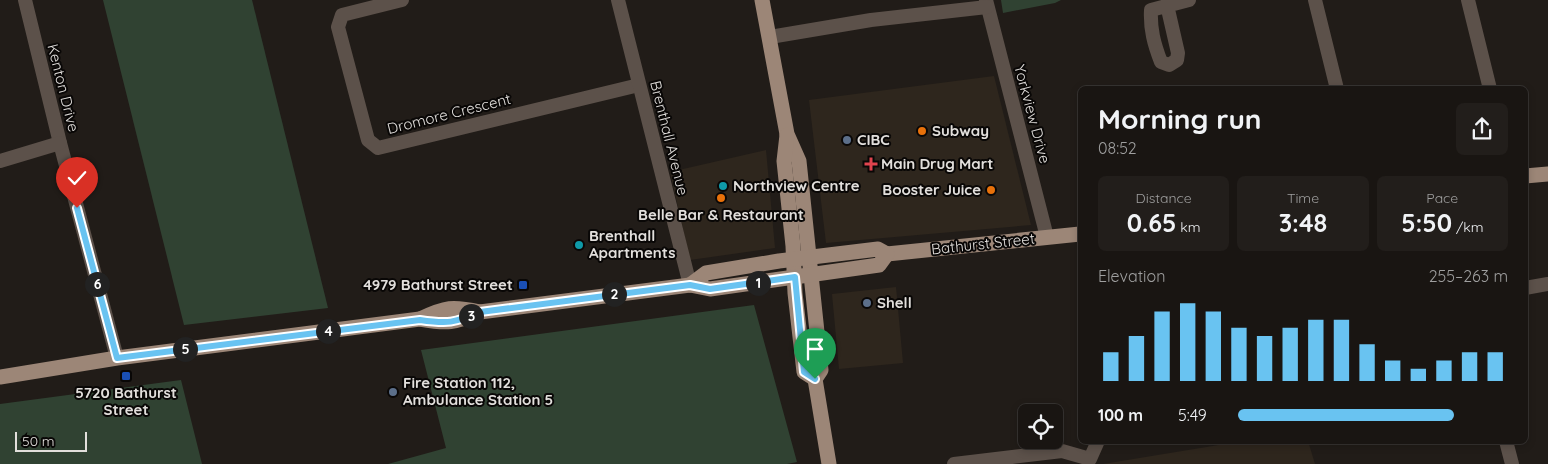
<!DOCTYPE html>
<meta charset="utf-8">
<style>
body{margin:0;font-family:Quicksand,sans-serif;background:#221e1b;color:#f1f3f6;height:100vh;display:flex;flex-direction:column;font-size:19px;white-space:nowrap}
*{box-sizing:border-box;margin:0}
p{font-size:16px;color:#9f9f9f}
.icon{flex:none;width:28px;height:28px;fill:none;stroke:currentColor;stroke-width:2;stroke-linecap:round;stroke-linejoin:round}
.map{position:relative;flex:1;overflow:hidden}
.side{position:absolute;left:1078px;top:86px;width:450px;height:358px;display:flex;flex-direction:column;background:#191512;border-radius:8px;box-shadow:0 2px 8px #0003,0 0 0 1px #373432}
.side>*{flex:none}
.fabs{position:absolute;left:1018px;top:404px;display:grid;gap:10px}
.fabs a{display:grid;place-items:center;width:45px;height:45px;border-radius:8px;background:#191512;box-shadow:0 2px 8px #0003,0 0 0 1px #373432;font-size:25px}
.scale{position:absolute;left:15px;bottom:12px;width:72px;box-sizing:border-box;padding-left:5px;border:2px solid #e2dfdc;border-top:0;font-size:14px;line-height:18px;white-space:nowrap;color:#e2dfdc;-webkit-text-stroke:4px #090706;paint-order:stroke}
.pin{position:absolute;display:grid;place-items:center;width:42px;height:42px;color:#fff;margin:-51px -21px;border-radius:50% 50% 50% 0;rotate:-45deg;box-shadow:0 0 5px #0007}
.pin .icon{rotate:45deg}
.km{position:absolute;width:25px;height:25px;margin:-12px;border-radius:50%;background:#222;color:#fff;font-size:14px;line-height:25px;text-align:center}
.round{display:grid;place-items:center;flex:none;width:52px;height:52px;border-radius:8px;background:#221e1b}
.head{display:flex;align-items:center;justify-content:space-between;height:85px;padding:0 20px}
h1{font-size:28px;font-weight:700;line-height:38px}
.metrics{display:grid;grid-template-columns:repeat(3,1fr);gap:8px;height:85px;padding:5px 20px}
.metrics div{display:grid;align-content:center;border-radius:8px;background:#221e1b;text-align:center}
.metrics b{font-size:25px;font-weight:700}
.metrics small{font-size:14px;font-weight:400}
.metrics p{font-size:14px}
.chart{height:140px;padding:10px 20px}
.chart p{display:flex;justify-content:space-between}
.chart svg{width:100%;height:90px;margin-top:5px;stroke:#69c3f1;stroke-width:6}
ul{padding:0 20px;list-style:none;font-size:16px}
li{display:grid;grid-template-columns:80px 60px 1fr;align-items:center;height:38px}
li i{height:12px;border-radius:6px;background:#69c3f1}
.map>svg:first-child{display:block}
</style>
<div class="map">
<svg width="1548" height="464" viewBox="0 0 1548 464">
<rect width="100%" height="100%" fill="#211c18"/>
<!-- built -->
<g fill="#2e261d">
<polygon points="994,76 1031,225 826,243 809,100"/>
<polygon points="766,150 775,248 690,260 670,172"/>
<polygon points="896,287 903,363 839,369 832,294"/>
<polygon points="1243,441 1308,441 1315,464 1103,464"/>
</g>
<!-- green -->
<g fill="#304232">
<polygon points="103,0 252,0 328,308 184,325"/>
<polygon points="1001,0 1061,0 1055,3 1003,13"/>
<polygon points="754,305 797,462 787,464 388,464 446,448 421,350"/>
<polygon points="181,380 202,464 0,464 0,404"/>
</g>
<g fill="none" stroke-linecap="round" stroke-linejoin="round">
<!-- minor -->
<g stroke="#5c514a" stroke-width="14">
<polyline points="25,0 60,143 117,358"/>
<polyline points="402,0 342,15 338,27 368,140 378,148 639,85"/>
<polyline points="618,0 690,285"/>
<polyline points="986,0 1047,237"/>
<polyline points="1315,0 1337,89"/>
<polyline points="1468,0 1490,89"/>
<path d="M1167,5L1178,53L1177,60L1169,65L1161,62C1154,44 1150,29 1151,10L1189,0"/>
<polyline points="770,37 871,20 987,7"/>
<polyline points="0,161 60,143"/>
<polyline points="1525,288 1548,284"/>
<polyline points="1506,441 1512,464"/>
<polyline points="954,464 1062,451 1090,459 1098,441"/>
</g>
<!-- major -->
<g stroke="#9c8677" stroke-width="15">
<polyline points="762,0 787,134 799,161 821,370 815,379 829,464"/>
<polyline points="787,135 784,161 793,246 795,293 804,372 815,379"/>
<polyline points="1525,176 1548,174"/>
<polyline points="690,285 706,273 779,261 878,249 887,254 1080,234"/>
<path d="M420,319C446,307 452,306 480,312"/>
<path d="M0,377L117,358L420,319C448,324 454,323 480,312L690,285L710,289L879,265L887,254"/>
</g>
</g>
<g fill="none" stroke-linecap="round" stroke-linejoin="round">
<defs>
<path id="route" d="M77,208L117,358L420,320C448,324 454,323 480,312L690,285L710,289L795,277L804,372L815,379"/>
</defs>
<!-- route casing -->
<use href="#route" stroke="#fff" stroke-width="10"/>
<!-- route -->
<use href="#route" stroke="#69c3f1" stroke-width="6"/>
</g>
<!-- markers -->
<g fill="#e8710a" stroke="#090706" stroke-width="2">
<circle cx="922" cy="131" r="5"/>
<circle cx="991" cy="190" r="5"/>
<circle cx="721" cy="198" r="5"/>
</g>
<g fill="#5c6f8a" stroke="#090706" stroke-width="2">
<circle cx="847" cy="140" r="5"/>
<circle cx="867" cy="303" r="5"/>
<circle cx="393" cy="392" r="5"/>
</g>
<path fill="#e0444e" stroke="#090706" stroke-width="2" d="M868.5 156.5h5v5h5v5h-5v5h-5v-5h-5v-5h5z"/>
<g fill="#0f9aa8" stroke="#090706" stroke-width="2">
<circle cx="723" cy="186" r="5"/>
<circle cx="579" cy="245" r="5"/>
</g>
<g fill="#1a4fb4" stroke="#090706" stroke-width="2">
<rect x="518" y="280" width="10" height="10" rx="2.5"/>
<rect x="121" y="371" width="10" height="10" rx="2.5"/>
</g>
<g text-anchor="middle" stroke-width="4" stroke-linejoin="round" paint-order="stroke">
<!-- street labels -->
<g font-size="15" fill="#e2dfdc" stroke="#090706">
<text transform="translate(63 88) rotate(76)" y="5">Kenton Drive</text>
<text transform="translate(449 114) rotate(-14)" y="5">Dromore Crescent</text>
<text transform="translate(1032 114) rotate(75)" y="5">Yorkview Drive</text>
<text transform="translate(669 138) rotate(76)" y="5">Brenthall Avenue</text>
<text transform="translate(983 244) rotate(-6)" y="5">Bathurst Street</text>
</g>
<!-- poi labels -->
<g font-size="15" font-weight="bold" fill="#e2dfdc" stroke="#090706" text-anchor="start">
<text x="932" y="136">Subway</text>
<text x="857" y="145">CIBC</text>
<text x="881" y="169">Main Drug Mart</text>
<text x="733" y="191">Northview Centre</text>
<text x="981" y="195" text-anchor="end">Booster Juice</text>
<text x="721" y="220" text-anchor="middle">Belle Bar &amp; Restaurant</text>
<text x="589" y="241">Brenthall<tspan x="589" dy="17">Apartments</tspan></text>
<text x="513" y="290" text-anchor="end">4979 Bathurst Street</text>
<text x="877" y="308">Shell</text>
<text x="403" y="388">Fire Station 112,<tspan x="403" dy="17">Ambulance Station 5</tspan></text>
<text x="126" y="398" text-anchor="middle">5720 Bathurst<tspan x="126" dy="17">Street</tspan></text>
</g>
</g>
</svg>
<div class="fabs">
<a><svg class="icon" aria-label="locate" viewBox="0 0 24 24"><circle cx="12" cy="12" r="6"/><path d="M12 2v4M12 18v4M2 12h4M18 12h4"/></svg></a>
</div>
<div class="scale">50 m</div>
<div class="pin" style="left:815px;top:379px;background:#1e9e55"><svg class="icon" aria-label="arrive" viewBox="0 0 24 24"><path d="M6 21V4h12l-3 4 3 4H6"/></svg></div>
<div class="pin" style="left:77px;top:208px;background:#d93025"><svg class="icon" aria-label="check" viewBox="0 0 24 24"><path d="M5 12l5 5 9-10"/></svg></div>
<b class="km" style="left:758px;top:283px">1</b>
<b class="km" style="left:614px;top:294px">2</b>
<b class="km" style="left:471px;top:316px">3</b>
<b class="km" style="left:328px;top:331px">4</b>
<b class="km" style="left:185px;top:349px">5</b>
<b class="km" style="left:97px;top:284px">6</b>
<section class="side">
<div class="head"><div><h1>Morning run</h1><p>08:52</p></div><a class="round"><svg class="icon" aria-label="share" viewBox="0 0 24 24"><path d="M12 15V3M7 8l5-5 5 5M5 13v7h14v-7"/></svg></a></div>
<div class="metrics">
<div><p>Distance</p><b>0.65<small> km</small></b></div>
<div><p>Time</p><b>3:48</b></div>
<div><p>Pace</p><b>5:50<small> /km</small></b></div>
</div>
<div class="chart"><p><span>Elevation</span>255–263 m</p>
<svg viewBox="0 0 160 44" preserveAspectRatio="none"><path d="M5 44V30M15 44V22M25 44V10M35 44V6M45 44V10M55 44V18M65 44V22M75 44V18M85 44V14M95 44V14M105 44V26M115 44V34M125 44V38M135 44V34M145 44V30M155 44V30"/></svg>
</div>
<ul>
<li><b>100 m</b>5:49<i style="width:80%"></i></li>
</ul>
</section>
</div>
